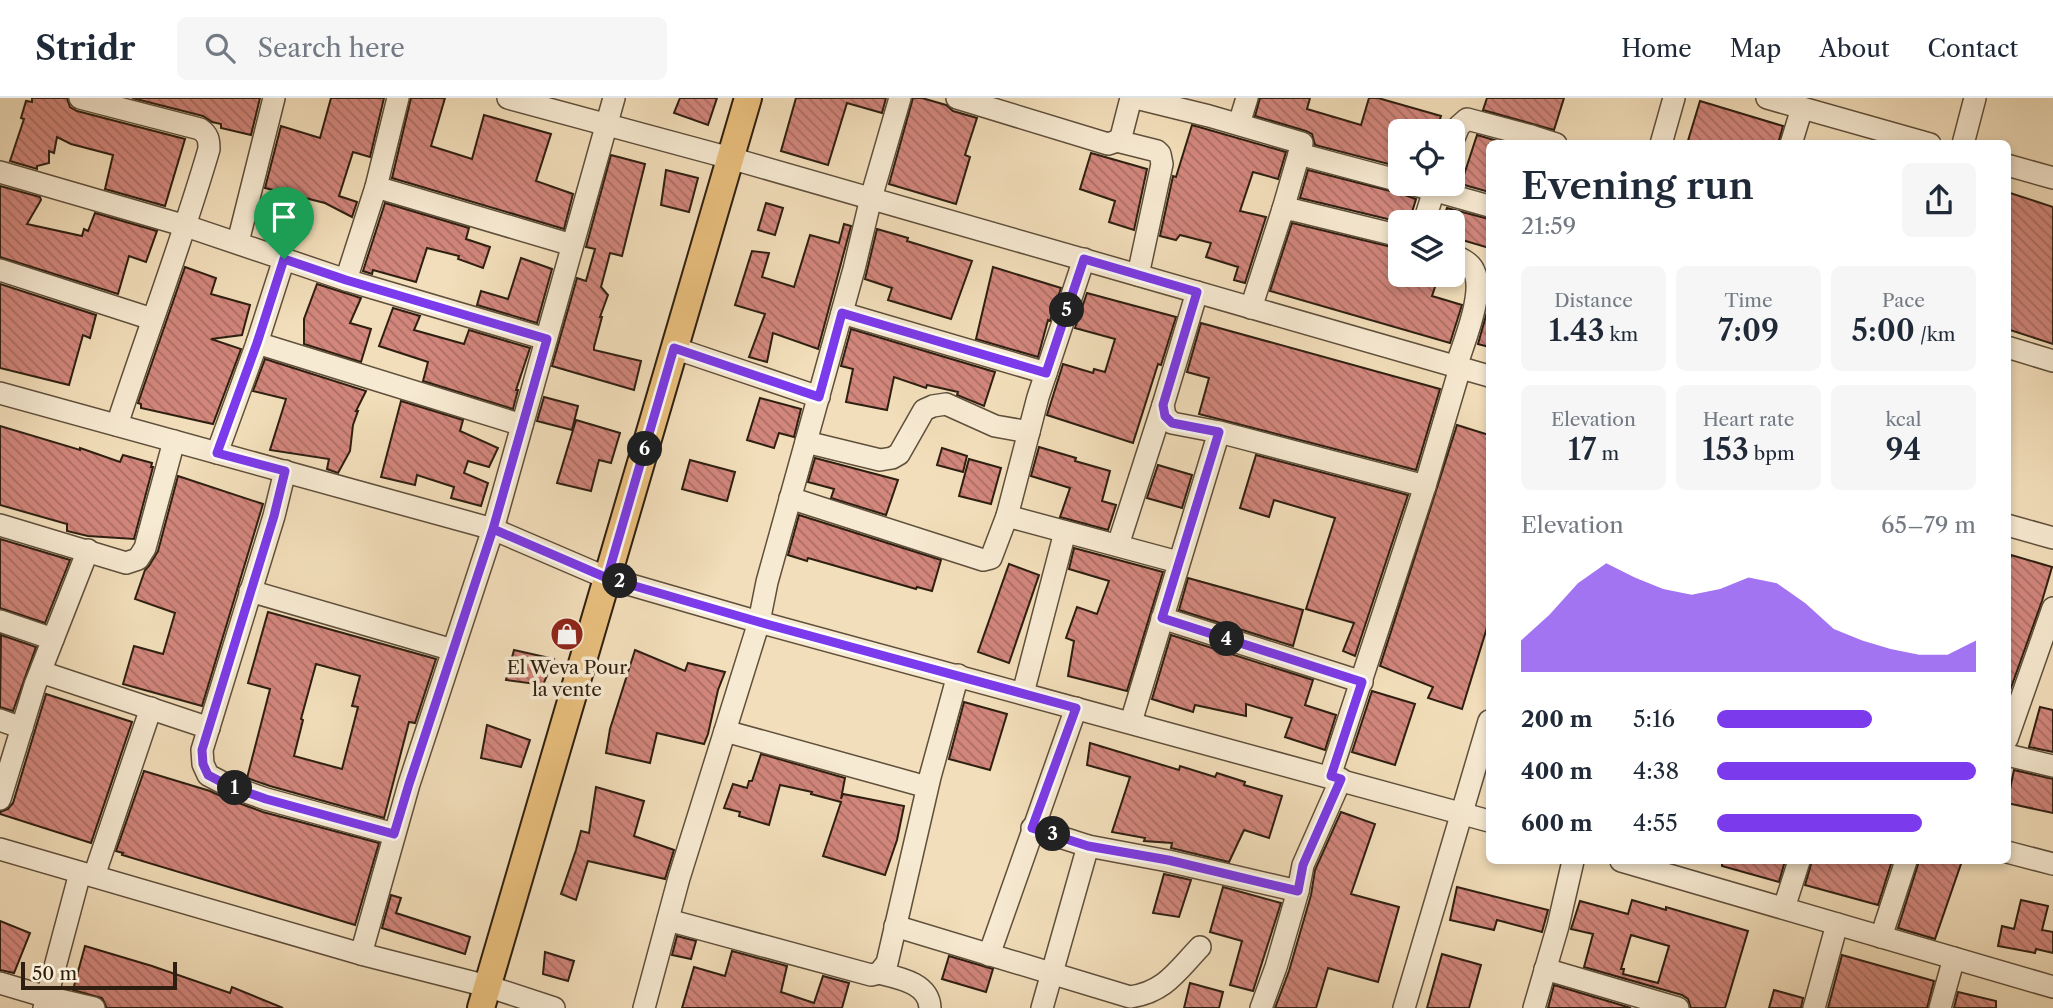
<!DOCTYPE html>
<meta charset="utf-8">
<style>
body{margin:0;font-family:"Libre Caslon Text",serif;background:#f6f6f7;color:#1f2937;height:100vh;display:flex;flex-direction:column;font-size:26px;white-space:nowrap}
*{box-sizing:border-box;margin:0}
p{font-size:23px;color:#747a83}
.icon{flex:none;width:38px;height:38px;fill:none;stroke:currentColor;stroke-width:2;stroke-linecap:round;stroke-linejoin:round}
.map{position:relative;flex:1;overflow:hidden}
.panel{position:absolute;left:1486px;top:42px;width:525px;height:724px;display:flex;flex-direction:column;background:#fff;border-radius:10px;box-shadow:0 4px 10px #0003}
.panel>*{flex:none}
.tools{position:absolute;left:1388px;top:21px;display:grid;gap:14px}
.tools a{display:grid;place-items:center;width:77px;height:77px;border-radius:10px;background:#fff;box-shadow:0 4px 10px #0003;font-size:35px}
.scale{position:absolute;left:21px;bottom:18px;width:156px;box-sizing:border-box;padding-left:7px;border:4px solid #2e1f11;border-top:0;font-size:19px;line-height:24px;white-space:nowrap;color:#2e1f11;-webkit-text-stroke:5px #f7ead2;paint-order:stroke}
.pin{position:absolute;display:grid;place-items:center;width:60px;height:60px;color:#fff;margin:-72px -30px;border-radius:50% 50% 50% 0;rotate:-45deg;box-shadow:0 0 7px #0007}
.pin .icon{rotate:45deg}
.km{position:absolute;width:35px;height:35px;margin:-18px;border-radius:50%;background:#222;color:#fff;font-size:19px;line-height:35px;text-align:center}
.round{display:grid;place-items:center;flex:none;width:74px;height:74px;border-radius:10px;background:#f6f6f7}
.headline{display:flex;align-items:center;justify-content:space-between;height:119px;padding:0 35px}
h1{font-size:38px;font-weight:600;line-height:52px}
.metrics{display:grid;grid-template-columns:repeat(3,1fr);gap:10px;height:119px;padding:7px 35px}
.metrics div{display:grid;align-content:center;border-radius:10px;background:#f6f6f7;text-align:center}
.metrics b{font-size:30px;font-weight:600}
.metrics small{font-size:19px;font-weight:400}
.metrics p{font-size:19px}
.chart{height:196px;padding:14px 35px}
.chart p{display:flex;justify-content:space-between}
.chart svg{width:100%;height:126px;margin-top:7px;fill:#7c3aed;opacity:.7}
ul{padding:0 35px;list-style:none;font-size:23px}
li{display:grid;grid-template-columns:112px 84px 1fr;align-items:center;height:52px}
li i{height:18px;border-radius:9px;background:#7c3aed}
header{display:flex;align-items:center;gap:42px;box-sizing:border-box;height:98px;padding:0 35px;background:#fff;border-bottom:2px solid #e0e1e3}
header strong{font-size:33px}
nav{display:flex;gap:38px;margin-inline-start:auto;font-size:24px}
.search{width:490px;height:63px;background:#f6f6f7;display:flex;align-items:center;gap:18px;box-sizing:border-box;padding:0 24px;border-radius:10px;color:#747a83;font-size:26px}
.map>svg:first-child{display:block}
</style>
<header>
<strong>Stridr</strong>
<div class="search"><svg class="icon" aria-label="search" viewBox="0 0 24 24"><circle cx="10" cy="10" r="6"/><path d="M15 15l6 6"/></svg>Search here</div>
<nav><a>Home</a><a>Map</a><a>About</a><a>Contact</a></nav>
</header>
<div class="map">
<svg width="2053" height="910" viewBox="0 0 2053 910">
<defs>
<pattern id="building-back-hatch" width="6" height="6" patternUnits="userSpaceOnUse" patternTransform="scale(1.75)"><rect width="6" height="6" fill="#d2867c"/><path d="M-1 5l2 2M0 0l6 6M5-1l2 2" fill="none" stroke="#ab6d64"/></pattern>
</defs>
<rect width="100%" height="100%" fill="#f2deba"/>
<filter id="stains"><feTurbulence type="fractalNoise" baseFrequency=".00286" numOctaves="4"/><feColorMatrix values="0 0 0 0 .2 0 0 0 0 .09 0 0 0 0 .02 0 0 0 .5 -.17"/></filter>
<radialGradient id="worn" r=".72"><stop offset=".6" stop-color="#630" stop-opacity="0"/><stop offset="1" stop-color="#630" stop-opacity=".3"/></radialGradient>
<!-- building -->
<g fill="url(#building-back-hatch)" stroke="#2e1f11" stroke-width="2" fill-rule="evenodd">
<polygon points="32,0 67,0 70,9 77,13 185,41 165,108 105,91 113,57 71,46 57,39 54,55 49,53 49,65 37,68 37,71 10,63 24,21 21,20 26,3 32,4"/>
<polygon points="132,0 260,0 251,37 221,30 221,26 212,24 203,18"/>
<polygon points="331,0 384,0 370,59 353,54 339,98 357,104 352,119 325,105 265,90 281,28 320,40"/>
<polygon points="411,0 445,0 431,48 472,61 484,17 551,36 536,83 573,96 564,131 392,80"/>
<polygon points="680,0 717,0 708,27 674,15"/>
<polygon points="796,0 886,0 882,15 847,5 828,67 781,53"/>
<polygon points="913,0 922,0 946,7 953,13 977,20 965,57 970,59 956,106 889,86"/>
<polygon points="1260,0 1310,0 1307,11 1361,27 1369,0 1378,0 1441,18 1436,33 1400,33 1400,69 1315,47 1312,36 1306,33 1255,18"/>
<polygon points="1487,0 1564,0 1554,32 1483,12"/>
<polygon points="1700,3 1783,28 1778,46 1687,46"/>
<polygon points="1192,27 1286,54 1278,81 1253,74 1240,113 1266,119 1245,185 1234,182 1238,169 1206,159 1211,145 1180,137 1176,142 1160,138 1173,78 1176,79"/>
<polygon points="1477,37 1508,46 1489,46 1489,94 1461,86"/>
<polygon points="1091,55 1147,71 1134,132 1109,124 1115,103 1080,91"/>
<polygon points="611,57 645,66 622,158 610,155 601,189 608,197 600,219 602,219 594,249 594,252 641,263 634,292 552,268 577,180 586,183 595,151 586,149"/>
<polygon points="666,72 698,80 689,114 661,107"/>
<polygon points="1308,72 1402,96 1416,101 1409,124 1400,124 1300,100"/>
<polygon points="0,88 40,99 41,102 27,126 82,138 84,131 88,133 95,115 157,133 146,164 129,158 118,196 0,159"/>
<polygon points="2007,94 2053,109 2053,246 2007,231"/>
<polygon points="385,105 469,130 466,141 490,149 483,170 458,161 459,158 427,150 416,184 373,172 372,176 363,173"/>
<polygon points="766,105 783,110 775,137 758,132"/>
<polygon points="1447,110 1489,121 1489,150 1452,139 1452,124 1442,124"/>
<polygon points="1292,125 1400,151 1400,177 1439,177 1432,198 1462,207 1450,245 1270,193"/>
<polygon points="844,126 851,128 818,251 773,235 767,264 749,259 765,216 735,207 752,153 769,155 762,179 794,189 810,137 839,145"/>
<polygon points="877,131 908,140 907,143 972,163 951,221 888,202 892,190 865,181"/>
<polygon points="521,160 552,171 537,225 477,207 481,193 508,201"/>
<polygon points="185,169 216,180 211,196 250,207 242,237 211,241 241,251 213,326 141,310 141,306 138,305"/>
<polygon points="993,169 1061,190 1050,223 1048,222 1038,259 976,241"/>
<polygon points="0,186 96,217 90,240 83,237 69,287 0,270"/>
<polygon points="317,186 361,200 350,225 371,231 361,264 304,246 304,221"/>
<polygon points="1087,195 1176,219 1161,267 1158,266 1133,345 1047,317 1063,266 1093,275 1094,271 1105,274 1115,241 1075,230"/>
<polygon points="393,210 420,218 414,232 464,246 469,232 530,250 516,292 518,292 513,311 423,283 428,264 379,248"/>
<polygon points="1487,214 1489,215 1489,249 1478,246"/>
<polygon points="1201,225 1440,291 1416,372 1199,316 1209,280 1187,274"/>
<polygon points="851,231 995,274 984,308 957,297 958,294 927,287 926,290 894,279 887,312 846,304 853,271 841,268"/>
<polygon points="265,261 366,293 356,313 358,313 353,327 350,353 338,375 327,371 329,361 270,352 286,301 253,293"/>
<polygon points="544,299 578,308 572,332 537,323"/>
<polygon points="760,300 801,311 794,339 779,335 774,350 747,342"/>
<polygon points="401,303 463,322 460,333 498,350 489,369 468,363 464,375 488,385 481,408 451,400 454,389 417,377 415,387 381,379"/>
<polygon points="576,322 620,335 611,365 599,362 591,393 557,385"/>
<polygon points="1457,327 1489,337 1489,523 1462,611 1428,600 1433,589 1380,568"/>
<polygon points="0,328 80,352 80,350 120,364 123,357 152,365 151,369 153,369 134,441 88,438 67,433 67,426 0,407"/>
<polygon points="1039,349 1076,360 1075,363 1110,373 1102,403 1116,407 1108,432 1060,419 1070,390 1031,378"/>
<polygon points="942,350 967,358 963,374 937,367"/>
<polygon points="1256,357 1408,397 1355,558 1343,553 1354,525 1306,511 1335,420 1274,402 1269,419 1240,410"/>
<polygon points="815,360 898,382 886,417 831,400 834,391 808,384"/>
<polygon points="969,361 1001,370 991,406 959,398"/>
<polygon points="690,362 735,374 727,403 682,391"/>
<polygon points="1158,367 1192,377 1182,410 1147,400"/>
<polygon points="178,378 263,406 202,608 123,586 134,548 163,556 175,515 135,501 145,472 149,468 158,453"/>
<polygon points="799,417 941,462 932,493 917,489 916,491 808,460 807,463 788,457"/>
<polygon points="0,441 70,462 45,525 0,510"/>
<polygon points="1074,450 1163,474 1127,593 1068,578 1074,543 1066,540 1077,509 1097,516 1109,483 1069,471"/>
<polygon points="2011,457 2052,469 2042,503 2007,601 2007,471"/>
<polygon points="1009,466 1039,477 1009,565 978,554"/>
<polygon points="1188,480 1303,512 1293,548 1179,512"/>
<path d="M268,514L436,561L415,625L409,624L384,720L270,688L247,680L270,591L248,585ZM316,566L360,578L352,608L358,609L342,671L294,658L303,622L301,621Z"/>
<polygon points="1,537 36,549 13,613 0,609"/>
<polygon points="1171,537 1313,582 1305,607 1336,617 1325,652 1285,639 1292,620 1246,606 1246,618 1195,607 1193,614 1152,601"/>
<polygon points="514,552 554,561 543,587 506,582"/>
<polygon points="635,552 685,573 688,565 725,574 718,592 708,636 704,646 657,635 650,665 606,655 610,631"/>
<polygon points="1372,593 1415,606 1395,667 1352,654"/>
<polygon points="46,596 132,624 91,745 0,716 0,714 8,711 13,705"/>
<polygon points="964,604 1007,616 990,672 949,661"/>
<polygon points="2040,609 2053,612 2053,654 2029,649"/>
<polygon points="487,627 530,642 521,669 481,660"/>
<polygon points="1090,645 1179,672 1180,668 1215,679 1217,675 1245,684 1244,687 1282,698 1269,740 1244,732 1229,764 1171,750 1172,745 1144,743 1145,740 1112,734 1130,679 1087,667"/>
<polygon points="761,656 845,680 841,701 843,696 904,708 897,742 885,777 823,758 841,704 811,696 812,694 780,687 769,727 739,718 740,714 724,710 733,686 747,690 749,683 752,683"/>
<polygon points="2014,672 2053,681 2053,715 2007,705"/>
<polygon points="144,673 210,693 225,700 263,714 379,745 355,827 122,757 123,755 116,753"/>
<polygon points="596,689 644,703 634,738 674,752 665,781 588,763 576,802 561,796 576,752 581,733 589,735"/>
<polygon points="1341,714 1375,726 1351,796 1399,809 1378,884 1328,870 1316,910 1275,910 1289,873 1311,797 1315,772"/>
<polygon points="1722,763 1785,763 1779,784 1722,768"/>
<polygon points="1812,763 1892,763 1878,807 1805,787"/>
<polygon points="1919,763 1962,763 1935,841 1898,830"/>
<polygon points="1164,776 1191,782 1179,819 1153,815"/>
<polygon points="1223,789 1281,805 1253,893 1230,887 1242,843 1210,834"/>
<polygon points="1457,789 1548,812 1542,834 1497,822 1494,832 1450,822"/>
<polygon points="391,797 401,800 396,815 470,839 465,856 382,830"/>
<path d="M1632,802L1666,812V809L1748,833L1725,910H1691L1688,901L1682,897L1584,869L1593,836L1571,831L1580,803L1628,816ZM1631,837L1669,848L1658,885L1623,876L1624,871H1621Z"/>
<polygon points="2021,802 2048,808 2042,832 2053,834 2053,855 2036,851 2035,855 1998,848 2002,828 2014,831"/>
<polygon points="0,823 30,835 14,875 0,872"/>
<polygon points="677,838 696,843 691,861 672,857"/>
<polygon points="85,848 152,868 230,895 232,889 283,910 107,910 102,900 73,892"/>
<polygon points="732,853 787,868 781,894 814,905 823,878 849,885 842,910 682,910 694,869 725,878"/>
<polygon points="545,854 574,863 568,883 543,876"/>
<polygon points="1442,856 1481,867 1469,910 1427,910"/>
<polygon points="1842,857 1934,883 1927,910 1828,910"/>
<polygon points="949,858 993,871 986,894 942,881"/>
<polygon points="1190,885 1223,894 1219,910 1184,910"/>
<polygon points="1554,887 1631,910 1548,910"/>
<polygon points="1774,892 1803,900 1801,910 1769,910"/>
<polygon points="1958,894 1996,903 1996,910 1954,910"/>
</g>
<g fill="none" stroke-linecap="round" stroke-linejoin="round">
<defs>
<g id="minor">
<path d="M80,0L200,31C208,37 209,41 209,51C182,144 147,235 117,327"/>
<polyline points="508,0 730,60 1489,278"/>
<polyline points="957,0 1108,46 1117,43"/>
<polyline points="1131,0 1121,39 1117,43 1157,53 1160,56 1162,66 1138,177"/>
<polyline points="1136,0 1209,18 1302,45 1299,56 1400,83"/>
<polyline points="1767,0 1930,46"/>
<polyline points="1239,26 1247,0"/>
<polyline points="1531,38 1556,46"/>
<polyline points="1452,45 1459,28 1467,21 1531,38 1528,46"/>
<polyline points="1661,46 1674,0"/>
<polyline points="1791,46 1802,10"/>
<polyline points="1963,46 1975,0"/>
<polyline points="2007,67 2053,80"/>
<polyline points="0,74 186,128 346,182 546,241"/>
<polyline points="1411,86 1489,108"/>
<polyline points="376,89 572,147"/>
<polyline points="1283,111 1299,56"/>
<polyline points="1424,124 1436,86"/>
<polyline points="238,144 274,0"/>
<path d="M1452,156C1461,161 1470,164 1474,173C1485,195 1463,246 1456,269"/>
<polyline points="284,161 257,245 522,327"/>
<polyline points="0,172 152,221"/>
<polyline points="346,182 376,89 398,0"/>
<polyline points="1197,194 1163,307 1165,318 1172,325 1219,334 1425,388"/>
<polyline points="1251,210 1283,111 1294,112 1400,138"/>
<polyline points="842,215 1046,275"/>
<polyline points="2007,249 2053,263"/>
<polyline points="674,250 819,299"/>
<polyline points="0,295 493,431 607,480 759,524 1489,723"/>
<polyline points="806,344 880,362 892,360 899,356 924,312 933,308 946,306 995,328 1029,334"/>
<polyline points="217,355 257,245"/>
<polyline points="285,373 274,418 202,652 203,666 208,677 229,688 266,701 394,736"/>
<polyline points="790,400 983,462 991,460 1007,418 1178,464"/>
<polyline points="1007,418 1038,299 1084,161"/>
<polyline points="0,427 126,465 138,461 145,450 174,343"/>
<polyline points="2007,427 2053,440"/>
<polyline points="1118,447 1163,307"/>
<polyline points="250,493 453,552"/>
<polyline points="1162,520 1362,584"/>
<polyline points="0,523 53,541"/>
<polyline points="41,574 209,630"/>
<polyline points="1023,595 1065,434"/>
<polyline points="0,622 22,630"/>
<polyline points="1131,624 1219,334"/>
<polyline points="725,633 927,689"/>
<polyline points="2007,641 2053,510"/>
<polyline points="2007,657 2053,668"/>
<polyline points="1330,678 1425,388 1460,270"/>
<polyline points="0,701 35,587 88,452"/>
<polyline points="1032,730 1088,748 1168,763 1298,793"/>
<polyline points="0,751 361,856 487,888 554,910"/>
<polyline points="2007,754 2053,766"/>
<polyline points="1621,763 2053,889"/>
<polyline points="94,778 151,610"/>
<polyline points="1784,810 1799,763"/>
<polyline points="668,822 871,877 879,875 887,865 930,679 958,577"/>
<path d="M895,828L1130,899C1165,894 1177,873 1200,849"/>
<polyline points="1881,839 1906,763"/>
<polyline points="361,856 409,686 493,431 614,0"/>
<polyline points="989,857 1076,610"/>
<polyline points="1545,871 1678,910"/>
<path d="M879,875C899,880 929,885 930,910"/>
<polyline points="0,885 47,899 94,910"/>
<polyline points="44,910 80,775"/>
<polyline points="644,910 679,780 759,524 767,484 854,171 871,100 900,0"/>
<polyline points="1042,910 1088,748"/>
<polyline points="1261,910 1276,869 1298,793 1303,767 1341,681"/>
<polyline points="1404,910 1489,623"/>
<polyline points="1534,910 1558,828 1573,763"/>
<polyline points="1814,910 1837,826"/>
<polyline points="1940,910 1954,860"/>
</g>
<polyline id="major" points="481,910 748,0"/>
</defs>
<!-- minor casing -->
<use href="#minor" stroke="#5f4f3b" stroke-width="24"/>
<!-- major casing -->
<use href="#major" stroke="#2e1f11" stroke-width="30"/>
<!-- minor -->
<use href="#minor" stroke="#f7ead2" stroke-width="21"/>
<!-- major -->
<use href="#major" stroke="#e9bf7d" stroke-width="26"/>
</g>
<g fill="none" stroke-linecap="round" stroke-linejoin="round">
<defs>
<polyline id="route" points="284,161 257,245 217,355 285,373 274,418 202,652 203,666 208,677 229,688 266,701 394,736 409,686 493,431 607,480 759,524 1076,610 1032,730 1088,748 1168,762 1298,793 1303,767 1341,681 1331,678 1362,584 1162,520 1219,334 1172,325 1165,318 1163,307 1197,194 1084,161 1046,275 842,215 819,299 674,250 607,480 493,431 547,241 346,182 284,161"/>
</defs>
<!-- route casing -->
<use href="#route" stroke="#fff" stroke-width="14"/>
<!-- route -->
<use href="#route" stroke="#7c3aed" stroke-width="9"/>
</g>
<!-- icons -->
<defs>
<symbol id="shop-disc" viewBox="-11 -11 22 22"><circle r="9.5" fill="#8f2418" stroke="#f7ead2"/><path d="M-5-2.5h2.3a2.7 3.5 0 0 1 5.4 0H5L5.5 6h-11ZM-1.5-2.5h3a1.5 2.3 0 0 0-3 0Z" fill="#fff"/></symbol>
</defs>
<g fill-rule="evenodd">
<use href="#shop-disc" x="548" y="517" width="38" height="38"/>
</g>
<g text-anchor="middle" stroke-width="7" stroke-linejoin="round" paint-order="stroke">
<!-- poi labels -->
<g font-size="19" fill="#2e1f11" stroke="#f7ead2">
<text x="567" y="576">El Weva Pour<tspan x="567" dy="22">la vente</tspan></text>
</g>
</g>
<rect width="100%" height="100%" filter="url(#stains)"/>
<rect width="100%" height="100%" fill="url(#worn)"/>
</svg>
<div class="tools">
<a><svg class="icon" aria-label="locate" viewBox="0 0 24 24"><circle cx="12" cy="12" r="6"/><path d="M12 2v4M12 18v4M2 12h4M18 12h4"/></svg></a>
<a><svg class="icon" aria-label="layers" viewBox="0 0 24 24"><path d="M12 4l9 5-9 5-9-5zM3 14l9 5 9-5"/></svg></a>
</div>
<div class="scale">50 m</div>
<div class="pin" style="left:284px;top:161px;background:#1e9e55"><svg class="icon" aria-label="arrive" viewBox="0 0 24 24"><path d="M6 21V4h12l-3 4 3 4H6"/></svg></div>
<b class="km" style="left:235px;top:690px">1</b>
<b class="km" style="left:620px;top:483px">2</b>
<b class="km" style="left:1053px;top:736px">3</b>
<b class="km" style="left:1227px;top:541px">4</b>
<b class="km" style="left:1067px;top:212px">5</b>
<b class="km" style="left:645px;top:351px">6</b>
<section class="panel">
<div class="headline"><div><h1>Evening run</h1><p>21:59</p></div><a class="round"><svg class="icon" aria-label="share" viewBox="0 0 24 24"><path d="M12 15V3M7 8l5-5 5 5M5 13v7h14v-7"/></svg></a></div>
<div class="metrics">
<div><p>Distance</p><b>1.43<small> km</small></b></div>
<div><p>Time</p><b>7:09</b></div>
<div><p>Pace</p><b>5:00<small> /km</small></b></div>
</div>
<div class="metrics">
<div><p>Elevation</p><b>17<small> m</small></b></div>
<div><p>Heart rate</p><b>153<small> bpm</small></b></div>
<div><p>kcal</p><b>94</b></div>
</div>
<div class="chart"><p><span>Elevation</span>65–79 m</p>
<svg viewBox="0 0 160 44" preserveAspectRatio="none"><path d="M0 44V33L10 24L20 13L30 6L40 11L50 15L60 17L70 15L80 11L90 13L100 20L110 29L120 33L130 36L140 38L150 38L160 33V44z"/></svg>
</div>
<ul>
<li><b>200 m</b>5:16<i style="width:60%"></i></li>
<li><b>400 m</b>4:38<i style="width:100%"></i></li>
<li><b>600 m</b>4:55<i style="width:79%"></i></li>
</ul>
</section>
</div>
